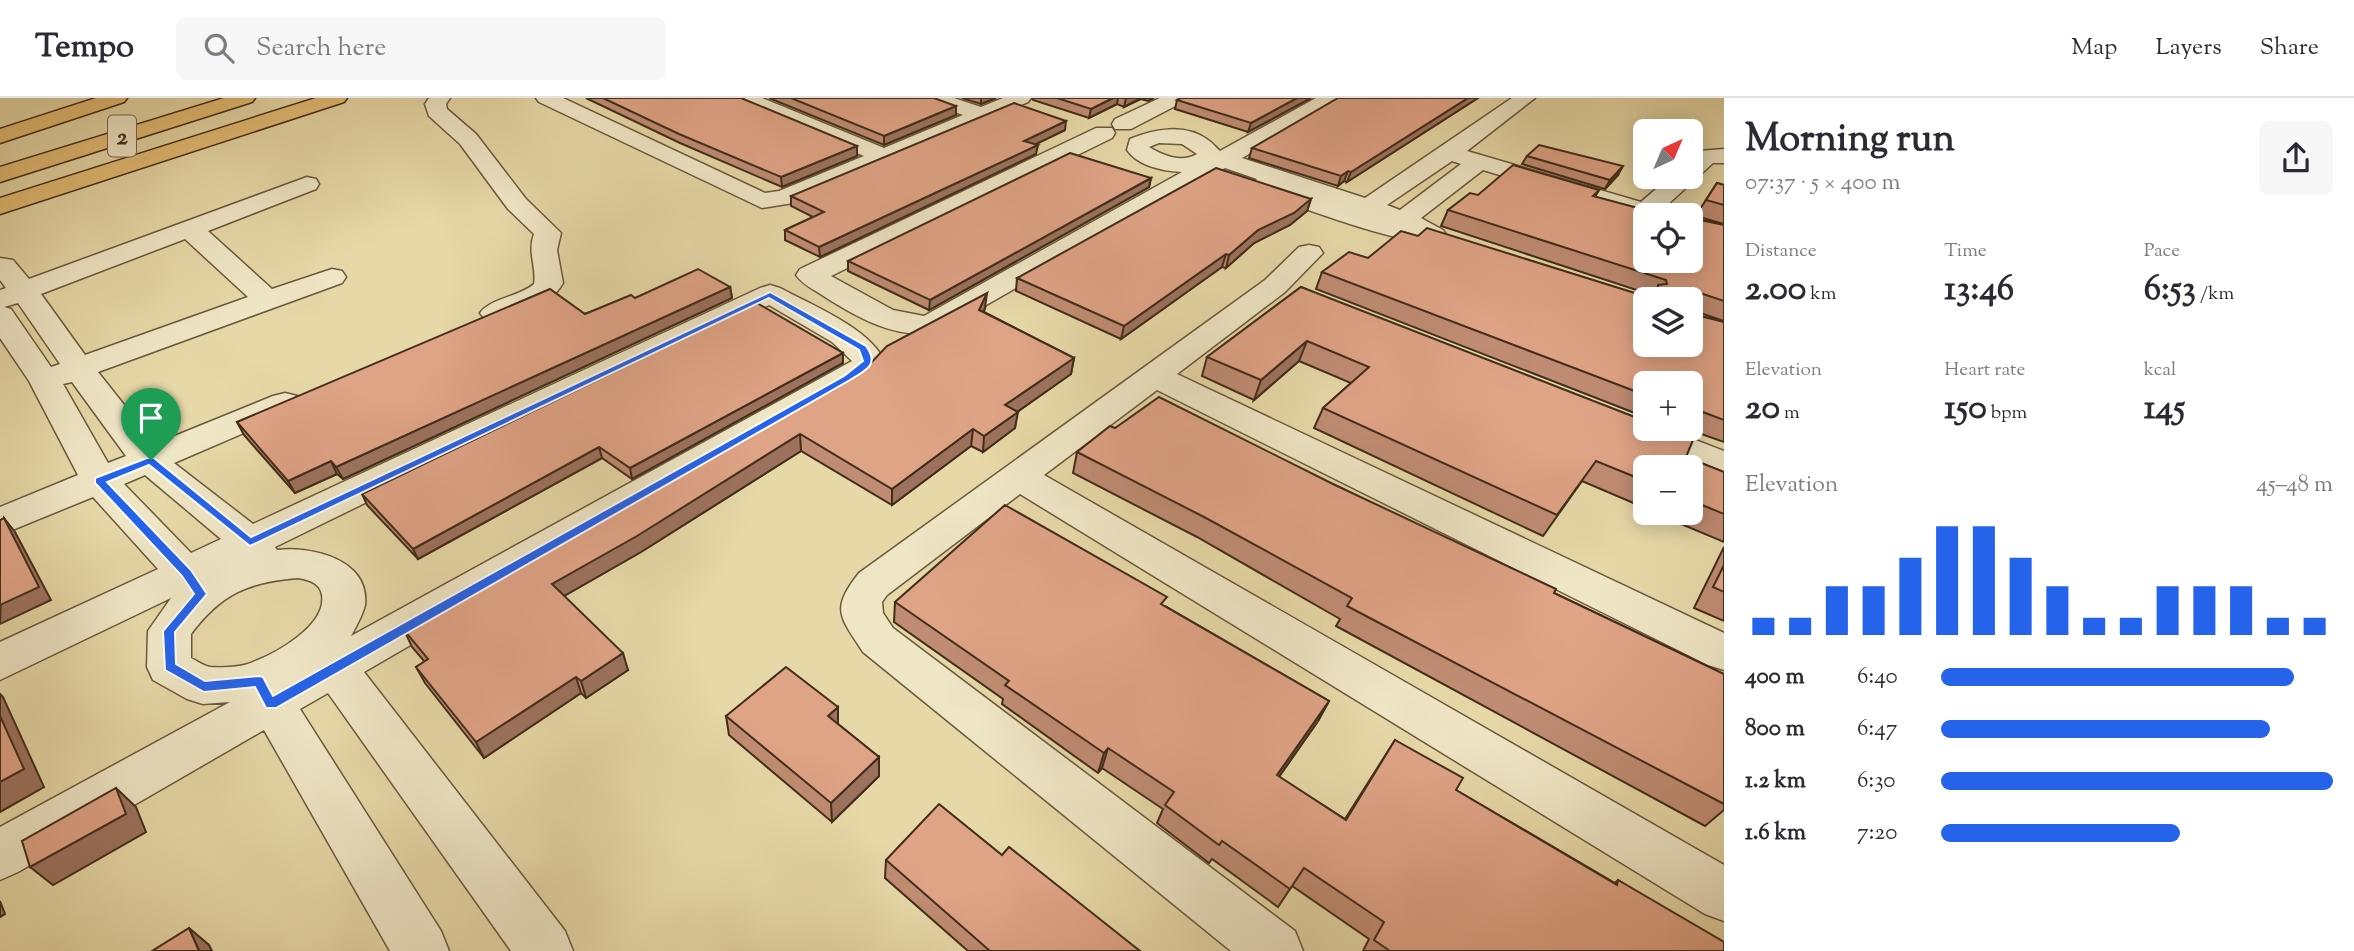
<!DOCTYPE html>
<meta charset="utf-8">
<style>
body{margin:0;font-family:"Sorts Mill Goudy",serif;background:#f7f7f7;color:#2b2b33;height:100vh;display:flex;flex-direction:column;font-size:26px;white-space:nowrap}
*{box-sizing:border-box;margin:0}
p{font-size:23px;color:#7c7c81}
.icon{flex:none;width:38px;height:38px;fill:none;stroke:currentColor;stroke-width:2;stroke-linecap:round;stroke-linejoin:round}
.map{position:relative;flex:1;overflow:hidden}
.sheet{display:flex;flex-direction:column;background:#fff;width:630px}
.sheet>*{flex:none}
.needle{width:46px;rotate:44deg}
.tools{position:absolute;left:1633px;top:21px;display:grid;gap:14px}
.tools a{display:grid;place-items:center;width:70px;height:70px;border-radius:10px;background:#fff;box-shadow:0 4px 18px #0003;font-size:35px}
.pin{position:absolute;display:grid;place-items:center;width:60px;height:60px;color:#fff;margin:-72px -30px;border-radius:50% 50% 50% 0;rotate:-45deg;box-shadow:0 0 7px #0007}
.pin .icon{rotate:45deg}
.round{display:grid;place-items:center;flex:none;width:74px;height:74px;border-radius:10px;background:#f7f7f7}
.headline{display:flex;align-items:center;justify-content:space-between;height:119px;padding:0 21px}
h1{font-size:38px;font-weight:700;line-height:52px}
.figures{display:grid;grid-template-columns:repeat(3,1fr);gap:10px;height:119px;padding:7px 21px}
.figures div{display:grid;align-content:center}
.figures b{font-size:35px;font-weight:700}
.figures small{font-size:19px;font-weight:400}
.figures p{font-size:19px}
.chart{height:196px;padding:14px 21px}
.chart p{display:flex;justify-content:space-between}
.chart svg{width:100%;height:126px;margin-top:7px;stroke:#2563eb;stroke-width:6}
ul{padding:0 21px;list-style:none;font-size:23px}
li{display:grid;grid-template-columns:112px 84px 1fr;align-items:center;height:52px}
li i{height:18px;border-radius:9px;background:#2563eb}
header{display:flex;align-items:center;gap:42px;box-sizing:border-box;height:98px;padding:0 35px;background:#fff;border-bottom:2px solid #e1e1e2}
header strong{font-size:33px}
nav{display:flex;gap:38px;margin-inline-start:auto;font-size:24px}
.search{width:490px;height:63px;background:#f7f7f7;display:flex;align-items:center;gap:18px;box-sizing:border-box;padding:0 24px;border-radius:10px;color:#7c7c81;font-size:26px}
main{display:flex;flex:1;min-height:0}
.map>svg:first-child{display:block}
</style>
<header>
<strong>Tempo</strong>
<div class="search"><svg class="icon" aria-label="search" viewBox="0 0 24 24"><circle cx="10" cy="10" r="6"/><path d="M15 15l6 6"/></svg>Search here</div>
<nav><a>Map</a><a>Layers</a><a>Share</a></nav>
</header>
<main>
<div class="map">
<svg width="1724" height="853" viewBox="0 0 1724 853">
<rect width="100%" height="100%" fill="#e7d8a7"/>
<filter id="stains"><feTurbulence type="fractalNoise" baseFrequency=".00286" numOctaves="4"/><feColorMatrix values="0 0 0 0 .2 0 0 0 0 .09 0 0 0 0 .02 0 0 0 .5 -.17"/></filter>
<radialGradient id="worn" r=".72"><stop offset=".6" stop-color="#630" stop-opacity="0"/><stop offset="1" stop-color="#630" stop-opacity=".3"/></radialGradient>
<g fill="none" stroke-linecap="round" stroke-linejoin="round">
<defs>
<g id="minor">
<path d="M429,0H450L446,6L447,11L476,36L526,101L561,135L557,152L563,185C550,208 511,228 485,221L480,215C491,200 519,199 534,186C537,169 527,155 534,136L508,111L460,46L429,18L425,6Z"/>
<polygon points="536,0 563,0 765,95 779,93 864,58 737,4 734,0 762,0 884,50 963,17 927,4 924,0 954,0 981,9 1003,0 1031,0 1028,4 793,105 762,110 539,4"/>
<polygon points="1160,0 1186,0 1183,4 1131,31 1115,31 1112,26 1115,21"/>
<path d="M1316,0H1341L1338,4L1242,60L1365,100L1512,0H1535L1467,53L1641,104L1670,79H1690V60L1699,53L1724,51V65H1713L1664,110L1672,117H1645V121L1483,72L1421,120L1443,132L1447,138L1443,144C1409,152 1291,105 1252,92L1249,87L1257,81L1225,70L941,233C899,244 856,219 822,197C813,191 802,186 796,177L800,171L1096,30H1112L1115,35L1112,40L831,178L893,212L924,218L1182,74C1163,73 1138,68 1127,52L1130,41C1154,31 1185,25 1208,42C1213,45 1216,50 1220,53ZM1159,45L1182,46L1197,56C1181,65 1164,58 1149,49ZM1452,63L1461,66L1400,112L1387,107Z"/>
<path d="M307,79L316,81L319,86L316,91L208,133L272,191L332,171L342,173L346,179L342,185L98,274L155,346L273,298L285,295L297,298L302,305L297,312L174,365L253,426L760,190L770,187L780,190C810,206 871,231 884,263L867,282L364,574L565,833L573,853H511L328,595L300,611L441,833L449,853H390L264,632L18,774L0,782V729L230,604L203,606L187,601L153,582L147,569L148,533L171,500L0,582V544L158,471L93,399L0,437V409L78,377L29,283L0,240V192L6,190L0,182V160L13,162L29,181ZM185,141L248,199L85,257L41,196ZM18,205L60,266L51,269L11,211L4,209ZM769,207L832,244L852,263L351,538C356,529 363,516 365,507C370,461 311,448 277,452L275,449ZM72,284L126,358L108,365L63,286ZM145,377L221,441L191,455L124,386ZM298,480C309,482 320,485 322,497C327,527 277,555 253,564C243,569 222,570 210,569C204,568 197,563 191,560V536C221,496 248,484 298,480Z"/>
<path d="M1309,147L1319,149L1323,155L1285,194L1177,276L1724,535V572L1708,567L1157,292L1044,377L1724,767V823L1705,816L1020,396L887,497L882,504L883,515L893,530L1295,833L1303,853H1231L863,554C840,518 830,512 859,475L1265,182L1299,149Z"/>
<polygon points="1641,322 1645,323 1645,331 1667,331 1724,353 1724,378 1629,341 1624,333 1629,325"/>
</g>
<g id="motorway">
<polygon points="96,0 127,0 124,4 0,45 0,31"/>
<polygon points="224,0 255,0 252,4 0,84 0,69"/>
<polygon points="316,0 347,0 344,4 0,116 0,100"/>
</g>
</defs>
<!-- minor casing -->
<use href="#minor" stroke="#6a583d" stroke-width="3"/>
<!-- motorway casing -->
<use href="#motorway" stroke="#412d1a" stroke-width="3"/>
<!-- minor -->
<use href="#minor" fill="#efe6c6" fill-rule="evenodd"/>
<!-- motorway -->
<use href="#motorway" fill="#e4bc74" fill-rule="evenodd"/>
</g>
<!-- wall -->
<g fill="#c08c73" stroke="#412d1a" stroke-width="2" fill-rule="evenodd">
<polygon points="586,0 741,0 857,58 782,89 680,45"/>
<polygon points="769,0 934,0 956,17 884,47"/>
<polygon points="962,0 996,0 981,6"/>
<polygon points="1032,0 1154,0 1148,3 1141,1 1124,9 1117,6 1089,20 1033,2"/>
<polygon points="1181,0 1311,0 1248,34 1175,11 1177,2"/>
<polygon points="1478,0 1347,84 1344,83 1338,88 1249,60 1252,50"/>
<polygon points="1065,32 1035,46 1036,56 820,159 785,142 785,132 813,119 791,108 791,98"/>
<polygon points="1527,58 1618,77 1605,91 1522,66"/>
<polygon points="1151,80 1149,89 929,212 848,173 848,163"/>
<path d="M1717,85L1724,87V126L1699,119L1700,122L1724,127V223L1700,215V218L1724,224V344L1690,332L1687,336L1674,331H1690V285H1645V319L1316,191L1322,174L1368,160L1418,138L1650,200L1652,197L1441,128L1448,112L1478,97L1599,92L1595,99L1691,125ZM1645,201H1690L1645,247Z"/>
<polygon points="1311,101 1307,113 1290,127 1254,145 1226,170 1222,169 1121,241 1016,193 1017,180"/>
<polygon points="730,189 732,200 343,381 337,376 295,395 244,337 237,324 635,200"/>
<polygon points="1301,189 1686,359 1724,374 1724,444 1655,415 1690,415 1690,369 1645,369 1645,410 1582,383 1543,438 1314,330 1323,310 1351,285 1299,263 1254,302 1202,278 1207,259"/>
<polygon points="985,210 984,214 1074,260 1071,276 1017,314 1015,330 983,354 971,348 892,407 801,353 641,454 564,498 628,572 586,600 581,595 484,660 425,585 416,569 425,564 412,549 404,532"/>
<polygon points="843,265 632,381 602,360 418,461 367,407 362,396"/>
<polygon points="1115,330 1335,387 1554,495 1724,576 1724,712 1705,728 1336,528 1340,521 1197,439 1073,375 1077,354"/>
<polygon points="1724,449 1724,523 1694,510"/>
<polygon points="895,504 1165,508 1329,603 1318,623 1279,679 1345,721 1395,642 1456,692 1615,785 1618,782 1724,853 1363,853 1369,841 1292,788 1278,809 1212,761 1209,765 1157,725 1163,711 1102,670 1098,675 1002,606 1003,601 894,524"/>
<polygon points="726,618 838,626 879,659 879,678 832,724 729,637"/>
<polygon points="1002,757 1140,853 968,853 885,780 886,762"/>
</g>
<!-- shaded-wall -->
<g fill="#9c725e" stroke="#412d1a" stroke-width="2">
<polygon points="981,0 996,0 981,6"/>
<polygon points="1113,0 1118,0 1117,6 1089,20 1091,11"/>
<polygon points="1126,0 1141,0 1124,9"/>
<polygon points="1297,0 1311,0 1248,34 1251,25"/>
<polygon points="1468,0 1478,0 1347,84 1351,74"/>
<polygon points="956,8 956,17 884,47 884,38"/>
<polygon points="1066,23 1065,32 1022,53 1024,43"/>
<polygon points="1038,47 1036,56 820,159 819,149"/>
<polygon points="857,48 857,58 782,89 781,79"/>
<polygon points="1623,68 1618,77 1605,91 1610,82"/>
<polygon points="1348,73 1344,83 1338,88 1341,78"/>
<polygon points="1151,80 1149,89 929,212 930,202"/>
<polygon points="1311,101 1307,113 1290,127 1254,145 1226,170 1229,157 1258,132"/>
<polygon points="1226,156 1222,169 1121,241 1124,228"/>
<polygon points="730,189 732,200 343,381 336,369"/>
<polygon points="987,195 985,210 977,227 979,212"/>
<polygon points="1307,243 1299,263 1254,302 1261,282"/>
<polygon points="843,255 843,265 632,381 630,370"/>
<polygon points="1074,260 1071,276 1003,324 1005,307"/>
<polygon points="1018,314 1015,330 983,354 984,338"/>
<polygon points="973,331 971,348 892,407 892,391"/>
<polygon points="800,336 801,353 641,454 557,502 552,486"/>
<polygon points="599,349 602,360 418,461 413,451"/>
<polygon points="331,363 337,376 295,395 288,383"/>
<polygon points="4,420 15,434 51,502 0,526"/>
<polygon points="623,555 628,572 586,600 581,583"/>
<polygon points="576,579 581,595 484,660 476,644"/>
<polygon points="0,596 3,599 44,689 0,714"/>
<polygon points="1329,603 1318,623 1266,697 1277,677"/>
<polygon points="838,609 838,629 828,618"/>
<polygon points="1108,650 1102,670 1098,675 1104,655"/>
<polygon points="879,659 879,678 832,724 831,705"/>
<polygon points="116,690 136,709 146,734 53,787 30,769"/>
<polygon points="0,803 5,816 0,819"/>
<polygon points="189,830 209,847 212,853 199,853"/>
</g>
<!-- building -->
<g fill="#dfa386" stroke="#412d1a" stroke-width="2">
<polygon points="603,0 741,0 857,48 781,79 679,36"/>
<polygon points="791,0 934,0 956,8 884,38"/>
<polygon points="1057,0 1113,0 1091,11"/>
<polygon points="1181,0 1297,0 1251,25 1177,2"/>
<polygon points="1338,0 1468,0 1351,74 1348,73 1341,78 1252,50"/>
<polygon points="1014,5 1066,23 1024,43 1038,47 819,149 785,132 824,114 791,98"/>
<polygon points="1539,47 1623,68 1610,82 1527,58"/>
<polygon points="1070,55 1151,80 930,202 848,163"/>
<polygon points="1513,67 1599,92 1593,98 1664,117 1645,117 1645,163 1690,163 1690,124 1691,125 1697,115 1700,122 1724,127 1724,203 1700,195 1700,218 1724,224 1724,322 1703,314 1701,318 1690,315 1690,285 1645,285 1645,297 1322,174 1349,154 1368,160 1401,133 1418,138 1427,130 1654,201 1645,201 1645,247 1690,247 1690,201 1658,201 1658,187 1667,186 1666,182 1448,112 1470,95 1478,97"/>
<polygon points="1216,70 1311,101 1294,115 1258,132 1229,157 1226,156 1124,228 1017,180"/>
<polygon points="1717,85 1724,87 1724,107 1706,102"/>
<polygon points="698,171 730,189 336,369 331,363 288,383 237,324 550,191 585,216 631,197 635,200"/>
<polygon points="1301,189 1645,323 1645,331 1664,331 1693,342 1686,359 1724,374 1724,416 1690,402 1690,369 1645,369 1645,383 1596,363 1557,417 1323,310 1369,269 1307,243 1261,282 1207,259"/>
<polygon points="987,195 979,212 1074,260 1005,307 1018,314 984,338 973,331 892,391 800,336 637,438 552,486 623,555 581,583 576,579 476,644 416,569 428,561 404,532 868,268 887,248"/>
<polygon points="757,205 843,255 630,370 599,349 413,451 362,396"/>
<polygon points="1159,299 1335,387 1556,491 1554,495 1724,576 1724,706 1347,508 1352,500 1204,419 1077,354 1110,328 1115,330"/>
<polygon points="1005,407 1167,499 1161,506 1329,603 1277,677 1346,722 1395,642 1463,680 1456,692 1617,787 1618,782 1724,844 1724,853 1390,853 1374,842 1384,824 1304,770 1290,791 1222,743 1219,747 1165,707 1174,694 1108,650 1104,655 1005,587 1009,583 895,504"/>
<polygon points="4,420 39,489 0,507 0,422"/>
<polygon points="1724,467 1724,494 1713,489"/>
<polygon points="786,569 838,609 828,618 879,659 831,705 726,618"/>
<polygon points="0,618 24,671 0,684"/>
<polygon points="116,690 126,716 30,769 22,743"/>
<polygon points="939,706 1002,757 1009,749 1140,853 990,853 886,762"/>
<polygon points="189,830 199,853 152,853"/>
</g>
<!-- route -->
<path fill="#2563eb" stroke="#fff" stroke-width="2" fill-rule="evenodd" d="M770,194L866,248C880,267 866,272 850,282L276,610H266L255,589L204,594L165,572L163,533L194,496L182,478L95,385V380L147,360H154L251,439ZM769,200L859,252L863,263L844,278L273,598L263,579L259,578L205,583L176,566L175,534L207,496L191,472L107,384L149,367L250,448Z"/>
<g text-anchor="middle" stroke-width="7" stroke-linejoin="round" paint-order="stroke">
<!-- shield labels -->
<rect fill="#efe6c6" stroke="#75644e" stroke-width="2" x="108" y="17.5" width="28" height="41" rx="5"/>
<g font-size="24" font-weight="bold" fill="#412d1a">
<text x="122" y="46">2</text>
</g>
</g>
<rect width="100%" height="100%" filter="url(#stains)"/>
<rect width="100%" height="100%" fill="url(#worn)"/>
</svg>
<div class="tools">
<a><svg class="needle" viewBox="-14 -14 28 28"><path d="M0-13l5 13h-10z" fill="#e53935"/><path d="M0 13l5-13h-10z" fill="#7c7c81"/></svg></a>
<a><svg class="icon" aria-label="locate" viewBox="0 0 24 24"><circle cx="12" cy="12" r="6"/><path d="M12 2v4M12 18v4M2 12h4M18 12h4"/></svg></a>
<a><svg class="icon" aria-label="layers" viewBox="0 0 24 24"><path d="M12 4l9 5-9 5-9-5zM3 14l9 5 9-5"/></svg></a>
<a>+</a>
<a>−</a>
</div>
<div class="pin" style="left:151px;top:362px;background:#1e9e55"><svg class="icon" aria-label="arrive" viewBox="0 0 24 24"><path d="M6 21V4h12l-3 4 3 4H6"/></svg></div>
</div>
<section class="sheet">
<div class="headline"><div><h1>Morning run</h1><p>07:37 · 5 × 400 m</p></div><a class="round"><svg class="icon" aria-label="share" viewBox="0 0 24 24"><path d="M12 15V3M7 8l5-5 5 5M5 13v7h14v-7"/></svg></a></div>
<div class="figures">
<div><p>Distance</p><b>2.00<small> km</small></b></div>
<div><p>Time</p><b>13:46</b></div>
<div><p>Pace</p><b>6:53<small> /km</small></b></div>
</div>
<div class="figures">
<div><p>Elevation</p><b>20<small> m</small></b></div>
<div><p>Heart rate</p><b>150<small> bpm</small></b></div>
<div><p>kcal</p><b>145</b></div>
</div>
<div class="chart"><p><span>Elevation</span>45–48 m</p>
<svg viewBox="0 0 160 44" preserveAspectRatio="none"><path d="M5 44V38M15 44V38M25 44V27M35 44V27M45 44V17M55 44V6M65 44V6M75 44V17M85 44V27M95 44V38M105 44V38M115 44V27M125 44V27M135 44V27M145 44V38M155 44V38"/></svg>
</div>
<ul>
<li><b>400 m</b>6:40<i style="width:90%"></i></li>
<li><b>800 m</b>6:47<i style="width:84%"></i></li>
<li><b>1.2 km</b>6:30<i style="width:100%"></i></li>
<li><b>1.6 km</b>7:20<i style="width:61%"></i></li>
</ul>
</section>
</main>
